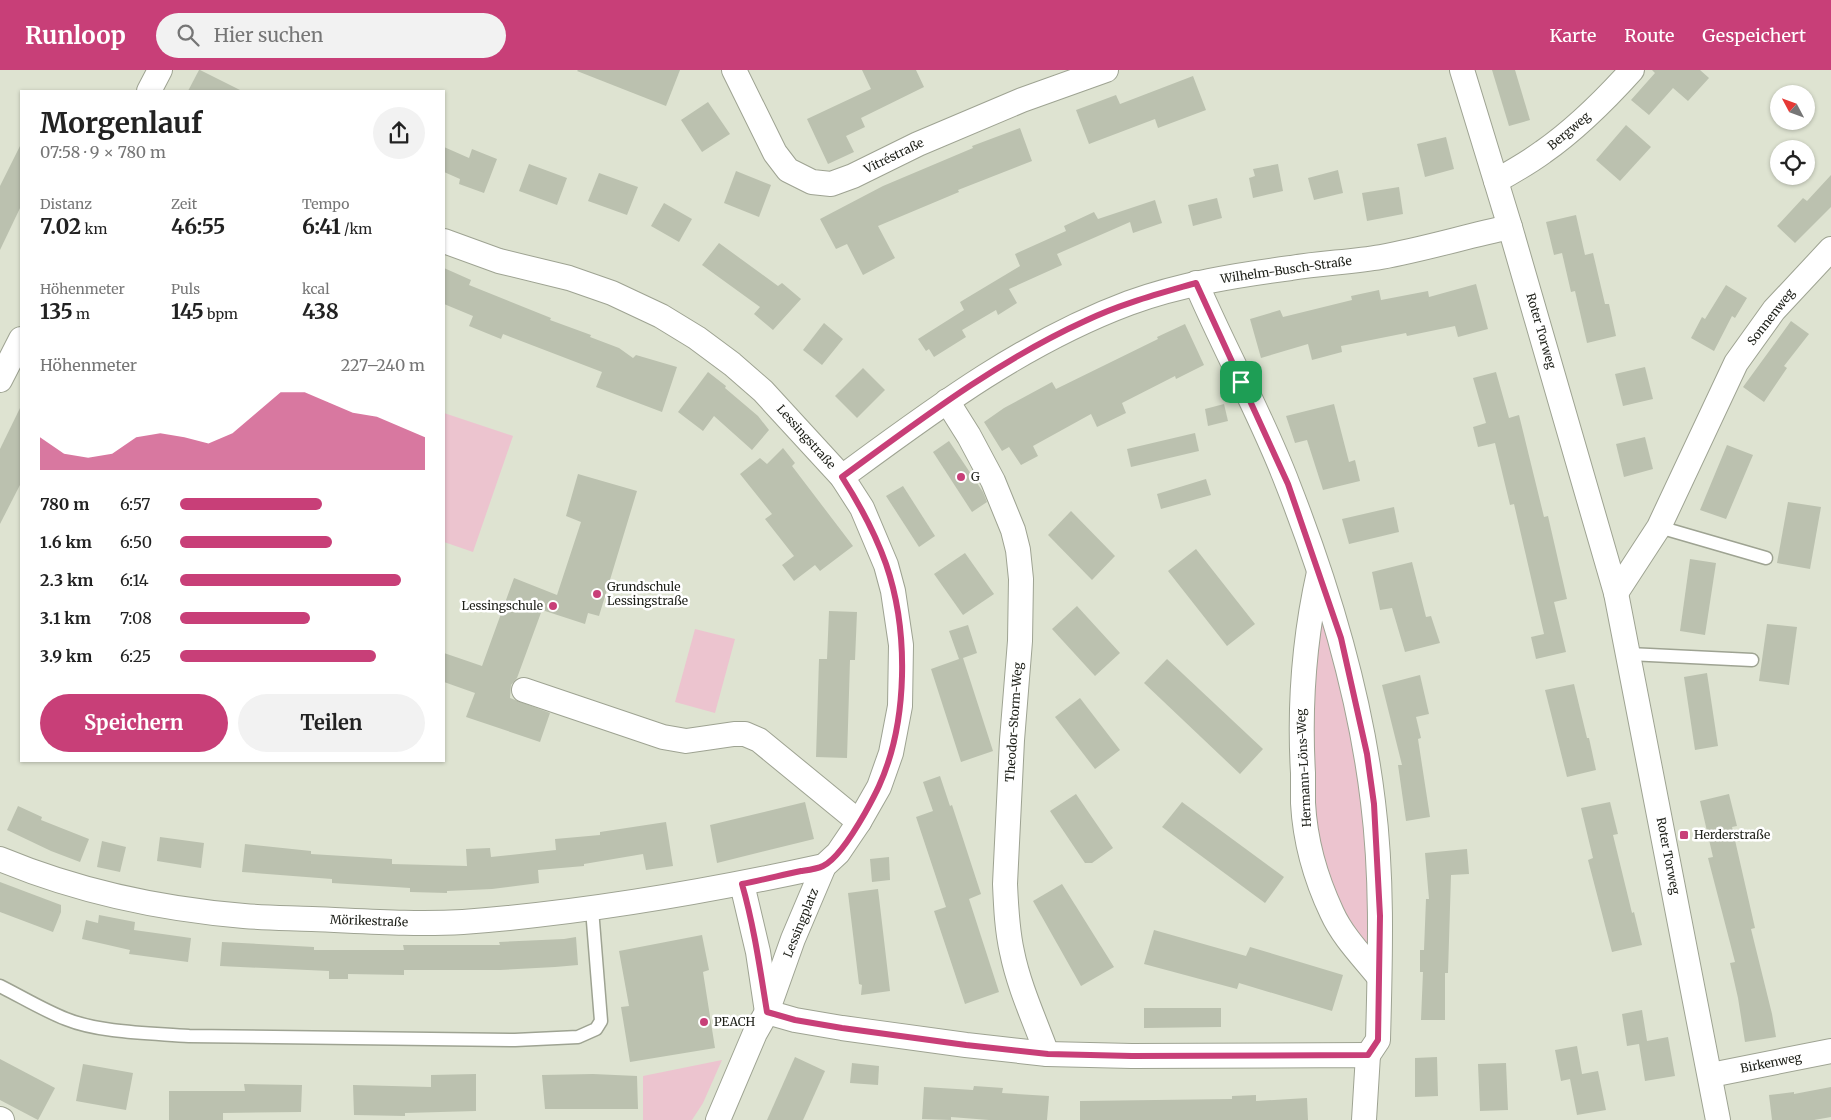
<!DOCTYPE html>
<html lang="de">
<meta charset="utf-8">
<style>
body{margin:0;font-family:Merriweather,serif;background:#f2f2f2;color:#222;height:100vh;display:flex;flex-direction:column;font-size:19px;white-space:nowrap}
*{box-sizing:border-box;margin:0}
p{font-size:16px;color:#767676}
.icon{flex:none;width:28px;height:28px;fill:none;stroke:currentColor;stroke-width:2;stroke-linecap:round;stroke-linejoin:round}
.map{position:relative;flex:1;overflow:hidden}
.sheet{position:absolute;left:20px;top:20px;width:425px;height:672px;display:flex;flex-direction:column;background:#fff;border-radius:0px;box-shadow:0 1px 4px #0004}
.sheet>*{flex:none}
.needle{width:32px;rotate:311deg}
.controls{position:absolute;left:1770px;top:15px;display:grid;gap:10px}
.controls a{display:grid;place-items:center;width:45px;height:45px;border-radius:50%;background:#fff;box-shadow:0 1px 4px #0004;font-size:25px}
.pin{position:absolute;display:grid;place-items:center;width:42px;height:42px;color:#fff;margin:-21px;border-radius:10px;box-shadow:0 2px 8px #0006}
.round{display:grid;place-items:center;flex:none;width:52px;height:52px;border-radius:26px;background:#f2f2f2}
.summary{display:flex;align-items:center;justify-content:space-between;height:85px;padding:0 20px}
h1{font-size:28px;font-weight:700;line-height:38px}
.figures{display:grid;grid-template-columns:repeat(3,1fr);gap:8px;height:85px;padding:5px 20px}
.figures div{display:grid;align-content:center}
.figures b{font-size:21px;font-weight:700}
.figures small{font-size:14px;font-weight:400}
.figures p{font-size:14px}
.chart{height:140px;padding:10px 20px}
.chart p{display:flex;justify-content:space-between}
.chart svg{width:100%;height:90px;margin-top:5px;fill:#c83f78;opacity:.7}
.primary-button{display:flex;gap:10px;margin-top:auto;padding:10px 20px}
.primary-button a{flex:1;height:58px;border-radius:30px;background:#c83f78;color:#fff;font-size:20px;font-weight:700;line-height:58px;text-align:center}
.primary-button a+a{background:#f2f2f2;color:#222}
ul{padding:0 20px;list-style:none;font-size:16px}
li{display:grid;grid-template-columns:80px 60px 1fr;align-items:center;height:38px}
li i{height:12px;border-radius:6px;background:#c83f78}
header{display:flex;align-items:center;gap:30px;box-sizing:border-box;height:70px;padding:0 25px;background:#c83f78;color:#fff}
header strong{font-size:24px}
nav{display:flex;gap:28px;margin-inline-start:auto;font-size:18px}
.search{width:350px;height:45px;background:#f2f2f2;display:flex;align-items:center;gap:12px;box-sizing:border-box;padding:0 18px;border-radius:28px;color:#767676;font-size:19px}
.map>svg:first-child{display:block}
</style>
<header>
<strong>Runloop</strong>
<div class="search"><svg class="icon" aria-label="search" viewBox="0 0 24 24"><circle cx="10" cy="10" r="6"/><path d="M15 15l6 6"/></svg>Hier suchen</div>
<nav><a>Karte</a><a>Route</a><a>Gespeichert</a></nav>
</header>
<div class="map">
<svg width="1831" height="1050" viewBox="0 0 1831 1050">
<rect width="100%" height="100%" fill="#dee3d1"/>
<!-- green -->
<g fill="#ecc4cf">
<polygon points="444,343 513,366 473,482 444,472"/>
<polygon points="1320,541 1359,681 1371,840 1367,876 1329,819 1317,788 1308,598"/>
<polygon points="695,559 735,569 715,643 675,632"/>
<polygon points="722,990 703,1033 692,1050 643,1050 643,1006"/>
</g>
<!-- building -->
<g fill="#bbc1af">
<polygon points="199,0 200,0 242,21 188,21"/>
<polygon points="578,0 680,0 666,36 577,1"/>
<polygon points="862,0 916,0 924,17 861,48 865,57 846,66 854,82 828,94 807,49 871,19"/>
<polygon points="1492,0 1515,0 1530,50 1509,56"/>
<polygon points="1652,0 1700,0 1709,8 1688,31 1673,18 1649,45 1631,30 1655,3"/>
<polygon points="1193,6 1206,40 1158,58 1155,49 1089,74 1076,40 1116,25 1120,34"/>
<polygon points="708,32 730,64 702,82 681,50"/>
<polygon points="1626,55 1651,77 1620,111 1596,90"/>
<polygon points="1020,58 1032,91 958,120 959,122 878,156 895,188 863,205 847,174 836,179 820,149 883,116 973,78 972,76"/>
<polygon points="1446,67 1454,99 1425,107 1417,74"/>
<polygon points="21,74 21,136 0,180 0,116"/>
<polygon points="444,77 469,88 472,79 497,89 484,123 459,114 460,109 444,102"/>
<polygon points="529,94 567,108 557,135 519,121"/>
<polygon points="1278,94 1283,121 1253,128 1249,108 1255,106 1253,99"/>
<polygon points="1338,100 1343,123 1314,130 1308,108"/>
<polygon points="736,101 771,115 759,147 724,133"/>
<polygon points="599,103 638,117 627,145 588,131"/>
<polygon points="1831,105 1831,137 1795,173 1777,156 1803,128 1807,131"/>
<polygon points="1399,117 1403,144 1367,151 1362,123"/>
<polygon points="1217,128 1222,148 1193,156 1188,135"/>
<polygon points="1155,130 1162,153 1133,163 1130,152 1057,184 1062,195 1009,219 1017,233 998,245 996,240 962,260 966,267 934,287 929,279 926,281 918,269 964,240 960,232 1020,196 1015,184 1066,161 1064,156 1094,142 1098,149"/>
<polygon points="664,133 692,149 679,172 651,156"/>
<polygon points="1576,145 1585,185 1593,183 1605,234 1609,234 1616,266 1587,273 1575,221 1571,222 1562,183 1554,185 1546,152"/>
<polygon points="719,173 778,216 782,213 801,229 773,260 754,244 760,237 702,195"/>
<polygon points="444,198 471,210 469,215 551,248 550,250 591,265 590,267 619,278 633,288 636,285 677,297 662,342 596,317 602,302 503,264 501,269 469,256 473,246 444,234"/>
<polygon points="1476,214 1488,259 1458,267 1455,256 1407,266 1406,263 1341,276 1342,282 1312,290 1308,274 1261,288 1250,249 1280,240 1283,247 1352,230 1351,226 1379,220 1381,230 1428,221 1429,227"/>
<polygon points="1726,215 1747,228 1735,248 1732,246 1714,281 1691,268 1702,247 1705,249"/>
<polygon points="1791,251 1809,264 1784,296 1787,298 1764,332 1743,317"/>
<polygon points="824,253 843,269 822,295 803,280"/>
<polygon points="1185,254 1204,295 1176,309 1175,306 1122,333 1126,343 1097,357 1091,344 1033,376 1038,386 1021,395 1009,377 1002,381 984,352 1004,338 1052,312 1056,319 1158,269 1157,267"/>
<polygon points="1645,297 1653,329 1623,336 1615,304"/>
<polygon points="863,298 885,320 857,348 835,326"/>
<polygon points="708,302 726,316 725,318 758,346 769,360 752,380 714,346 703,361 678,342"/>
<polygon points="1496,302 1509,348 1519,345 1544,447 1548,446 1567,529 1554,532 1566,582 1536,589 1531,567 1544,564 1514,434 1510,435 1495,373 1478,377 1473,357 1486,353 1473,308"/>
<polygon points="1224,334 1228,351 1208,356 1205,339"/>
<polygon points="1334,334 1349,392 1355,390 1360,411 1323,420 1307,370 1295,373 1286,346"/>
<polygon points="21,336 21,413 0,454 0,379"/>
<polygon points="1195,363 1199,381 1131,397 1127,379"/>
<polygon points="1645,367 1653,399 1624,407 1616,374"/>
<polygon points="949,371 983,422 987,432 972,442 933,382"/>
<polygon points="1727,375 1753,385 1726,449 1700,440"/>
<polygon points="783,378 795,393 792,396 853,476 820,501 815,495 794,511 782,495 794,486 765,449 772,444 740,404 760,388 767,394"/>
<polygon points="578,404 637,421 599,546 588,543 585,554 542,540 517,608 511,615 510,628 550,643 540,672 466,647 475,623 444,612 444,583 482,596 514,508 557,525 581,452 566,446"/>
<polygon points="1206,409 1211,425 1161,439 1157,424"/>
<polygon points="903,416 935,466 919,477 886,426"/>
<polygon points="1788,432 1821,437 1810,499 1777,493"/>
<polygon points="1394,437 1399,462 1349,474 1342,449"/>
<polygon points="1071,441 1115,486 1092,510 1048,465"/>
<polygon points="1196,479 1255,554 1227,576 1168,501"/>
<polygon points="965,483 994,524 963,545 934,504"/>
<polygon points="1690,489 1716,493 1705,565 1680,561"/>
<polygon points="1412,492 1426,547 1431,546 1440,573 1405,582 1392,538 1380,540 1372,502"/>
<polygon points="1077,536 1120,583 1095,606 1052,559"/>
<polygon points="829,541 857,542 855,590 850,590 847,688 816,687 819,589 827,589"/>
<polygon points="1767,554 1797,557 1789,615 1759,611"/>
<polygon points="968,555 977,583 963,588 993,681 961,692 931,599 959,589 949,561"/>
<polygon points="1167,589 1263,679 1240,704 1144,613"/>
<polygon points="1707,603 1718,676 1695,680 1684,607"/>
<polygon points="1420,605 1429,644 1416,647 1421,668 1418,669 1430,747 1406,751 1398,695 1402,695 1382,615"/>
<polygon points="1574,614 1587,668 1589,668 1596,700 1567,707 1545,620"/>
<polygon points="1080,628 1120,680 1095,699 1055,647"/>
<polygon points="940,706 950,736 952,735 981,824 969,829 999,922 965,934 934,841 946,837 916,747 933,741 923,712"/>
<polygon points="1076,724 1113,778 1092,793 1085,793 1050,741"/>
<polygon points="1729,724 1737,756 1732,757 1755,858 1751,859 1772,944 1776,967 1745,972 1738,928 1730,893 1735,892 1708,788 1713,787 1700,731"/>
<polygon points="805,732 814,769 717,793 710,755"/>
<polygon points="1182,732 1284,807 1265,833 1162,757"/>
<polygon points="1610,732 1618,764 1613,765 1632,843 1634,842 1642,875 1612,882 1588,790 1593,788 1581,738"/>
<polygon points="18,736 42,747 41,750 89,769 80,792 51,781 7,760"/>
<polygon points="666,752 673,796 646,800 643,784 584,794 584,796 538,800 539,813 492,819 447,821 447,823 410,822 410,818 332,813 332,809 242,802 245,774 311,781 311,784 392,789 392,794 467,796 466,779 490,778 491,787 556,780 555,769 600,765 600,762"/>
<polygon points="160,767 204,773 201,798 157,791"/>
<polygon points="102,771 126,777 120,802 97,797"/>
<polygon points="1467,779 1469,804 1451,805 1448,903 1445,903 1445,950 1421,950 1423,902 1420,902 1420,880 1424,880 1426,829 1429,829 1425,783"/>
<polygon points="889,787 890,810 872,812 870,789"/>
<polygon points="0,812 61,835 61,842 53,862 0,842"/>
<polygon points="1062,814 1114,897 1081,916 1033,831"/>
<polygon points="878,819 890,921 861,925 862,915 859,914 848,823"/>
<polygon points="99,845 135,852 134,860 191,868 188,892 129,884 130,880 82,869 86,850 98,853"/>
<polygon points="1154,860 1246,886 1250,877 1343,905 1332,941 1239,913 1237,919 1144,894"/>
<polygon points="702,865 709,900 703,902 715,978 630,992 621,937 629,936 619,881"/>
<polygon points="576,867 578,895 555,897 500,900 404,900 404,905 348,904 348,909 329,909 329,901 220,896 222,872 314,877 314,880 404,880 403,875 500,875 499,872 564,869"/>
<polygon points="1144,938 1221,938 1221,957 1144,958"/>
<polygon points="1642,940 1647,971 1668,967 1675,1006 1645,1011 1639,974 1627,976 1622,944"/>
<polygon points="1577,976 1582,1004 1598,1001 1606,1040 1577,1045 1570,1009 1561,1011 1555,980"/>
<polygon points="795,987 825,1001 803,1050 767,1050"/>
<polygon points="1437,987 1438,1026 1415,1027 1415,988"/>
<polygon points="0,989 55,1018 38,1050 0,1030"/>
<polygon points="852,993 879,996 878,1015 850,1013"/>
<polygon points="1506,993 1508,1040 1480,1041 1478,994"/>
<polygon points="83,994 133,1003 126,1040 76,1031"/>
<polygon points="476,1004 476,1041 405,1043 405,1046 354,1045 353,1015 431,1017 431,1005"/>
<polygon points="593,1004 637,1006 638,1039 545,1039 542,1005"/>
<polygon points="244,1014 302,1015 301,1042 223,1043 223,1050 169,1050 169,1021 245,1021"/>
<polygon points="974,1016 1003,1018 1002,1023 1049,1026 1047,1050 989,1050 951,1047 951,1050 922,1049 924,1017 973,1020"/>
<polygon points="1831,1017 1831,1047 1814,1050 1772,1050 1769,1025 1794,1022 1794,1024"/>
<polygon points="1256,1025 1256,1031 1307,1028 1308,1050 1080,1050 1080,1031 1232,1029 1232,1026"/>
</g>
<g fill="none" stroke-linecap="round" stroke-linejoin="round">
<defs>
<g id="lane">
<polyline points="1659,457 1766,488"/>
<polyline points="1629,584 1752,590"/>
<path d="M0,916C22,927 43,940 66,949C100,963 151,963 189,966L515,970L578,967L596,959L601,951L592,839"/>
</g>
<g id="street">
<polyline points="734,0 775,83 788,100 812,112 831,114 853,106 918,74 1022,30 1106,0"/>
<polyline points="1462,0 1510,157 1616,523 1718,1050"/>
<polyline points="149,21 160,0"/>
<path d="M1496,111C1512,102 1528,93 1543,82C1576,59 1605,30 1632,0"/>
<polyline points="444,171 499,191 569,208 612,223 661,246 697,268 732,294 763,321 842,407 862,438 886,495 893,521 901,575 900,636 891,683 879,717 859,752 838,783 824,796 793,869 767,942 755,963 718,1050"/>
<path d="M1196,213C1225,281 1262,346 1288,415C1328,517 1360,623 1373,732C1383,811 1380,891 1378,970L1368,985"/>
<polyline points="0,310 21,269"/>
<path d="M947,331L969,366L993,411L1013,460L1018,480L1021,509L1020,571L1012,670L1005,814C1006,837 1007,860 1012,882C1019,917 1035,951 1047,984"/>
<path d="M842,407C933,340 1022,273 1129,233C1181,214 1237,205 1291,198C1321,193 1352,192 1381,187C1425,179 1467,166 1510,157"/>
<path d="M1319,502C1304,569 1299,634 1303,703C1303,713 1303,723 1303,733C1305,770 1316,809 1332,843C1343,867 1363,887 1379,907"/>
<polyline points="1616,523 1659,457 1736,293 1774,240 1831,179"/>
<polyline points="524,620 663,667 686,671 734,664 745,664 759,670 859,752"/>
<path d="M0,789C77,821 161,839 244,846C267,848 289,848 312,849C362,851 413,855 463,852C584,843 705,822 824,796"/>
<polyline points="742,814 758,882 767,942 795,950 842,958 966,975 1047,984 1132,986 1368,985 1364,1050"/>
<polyline points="1711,1005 1831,981"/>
<polyline points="0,1049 2,1050"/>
</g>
</defs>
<!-- lane casing -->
<use href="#lane" stroke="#9ea392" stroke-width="15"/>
<!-- street casing -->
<use href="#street" stroke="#9ea392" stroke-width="26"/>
<!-- lane -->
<use href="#lane" stroke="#fff" stroke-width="12"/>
<!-- street -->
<use href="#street" stroke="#fff" stroke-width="24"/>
</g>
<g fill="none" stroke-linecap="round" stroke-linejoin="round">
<defs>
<path id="route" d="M1196,213L1288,414L1341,568L1367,684L1374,734L1380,846L1378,970L1368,985L1132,986L1048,984L966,975L842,958L795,950L767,942C760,899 754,856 742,814C762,810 782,805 801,801C808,800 817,799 823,796C838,789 857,757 865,743C870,734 875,725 879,716C908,652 909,561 886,494C875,463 860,435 842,407C920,350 997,291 1085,251C1120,234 1158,224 1196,213Z"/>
</defs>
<!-- route casing -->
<use href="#route" stroke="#fff" stroke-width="10"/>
<!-- route -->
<use href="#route" stroke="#c83f78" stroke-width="6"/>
</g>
<!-- markers -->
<g fill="#c83f78" stroke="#fff" stroke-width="2">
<circle cx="961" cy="407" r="5"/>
<circle cx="597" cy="524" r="5"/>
<circle cx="553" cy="536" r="5"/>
<rect x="1679" y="760" width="10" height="10" rx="2.5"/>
<circle cx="704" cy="952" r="5"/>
</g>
<g text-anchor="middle" stroke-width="5" stroke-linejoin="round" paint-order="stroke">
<!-- street labels -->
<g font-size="12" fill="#1d1f18" stroke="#fff">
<text transform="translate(1569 61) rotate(-40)" y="4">Bergweg</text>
<text transform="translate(894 86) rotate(-26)" y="4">Vitréstraße</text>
<text transform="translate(1286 200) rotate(-8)" y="4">Wilhelm-Busch-Straße</text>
<text transform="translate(1771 247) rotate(-52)" y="4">Sonnenweg</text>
<text transform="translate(1541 261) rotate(74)" y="4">Roter Torweg</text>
<text transform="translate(806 367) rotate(48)" y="4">Lessingstraße</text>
<text transform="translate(1014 652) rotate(-86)" y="4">Theodor-Storm-Weg</text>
<text transform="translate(1304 698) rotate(-93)" y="4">Hermann-Löns-Weg</text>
<text transform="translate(1668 786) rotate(79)" y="4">Roter Torweg</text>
<text transform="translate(369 851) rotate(2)" y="4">Mörikestraße</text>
<text transform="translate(801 853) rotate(-68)" y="4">Lessingplatz</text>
<text transform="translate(1771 993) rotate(-11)" y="4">Birkenweg</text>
</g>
<!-- poi labels -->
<g font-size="12" fill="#1d1f18" stroke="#fff" text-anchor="start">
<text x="971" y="411">G</text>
<text x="607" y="521">Grundschule<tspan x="607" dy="14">Lessingstraße</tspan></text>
<text x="543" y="540" text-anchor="end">Lessingschule</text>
<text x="1694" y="769">Herderstraße</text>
<text x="714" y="956">PEACH</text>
</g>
</g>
</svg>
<div class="controls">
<a><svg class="needle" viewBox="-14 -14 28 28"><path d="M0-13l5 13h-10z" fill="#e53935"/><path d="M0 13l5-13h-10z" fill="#767676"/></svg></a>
<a><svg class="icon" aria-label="locate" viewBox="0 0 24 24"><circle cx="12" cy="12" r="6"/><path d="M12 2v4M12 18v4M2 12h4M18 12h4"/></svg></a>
</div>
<div class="pin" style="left:1241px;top:312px;background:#1e9e55"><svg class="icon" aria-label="arrive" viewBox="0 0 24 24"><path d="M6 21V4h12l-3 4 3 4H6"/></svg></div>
<section class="sheet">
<div class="summary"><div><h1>Morgenlauf</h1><p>07:58 · 9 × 780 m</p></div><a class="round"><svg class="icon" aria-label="share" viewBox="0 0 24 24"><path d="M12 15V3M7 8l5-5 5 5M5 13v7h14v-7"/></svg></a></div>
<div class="figures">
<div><p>Distanz</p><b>7.02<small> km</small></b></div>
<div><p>Zeit</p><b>46:55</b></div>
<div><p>Tempo</p><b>6:41<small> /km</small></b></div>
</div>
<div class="figures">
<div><p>Höhenmeter</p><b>135<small> m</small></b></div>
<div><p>Puls</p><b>145<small> bpm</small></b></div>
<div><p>kcal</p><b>438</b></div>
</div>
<div class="chart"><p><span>Höhenmeter</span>227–240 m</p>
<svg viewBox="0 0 160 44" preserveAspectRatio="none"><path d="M0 44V28L10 36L20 38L30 36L40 28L50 26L60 28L70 31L80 26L90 16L100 6L110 6L120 11L130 16L140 18L150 23L160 28V44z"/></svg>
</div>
<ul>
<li><b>780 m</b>6:57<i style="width:58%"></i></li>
<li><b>1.6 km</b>6:50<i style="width:62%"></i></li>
<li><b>2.3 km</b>6:14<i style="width:90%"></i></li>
<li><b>3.1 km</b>7:08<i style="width:53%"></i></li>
<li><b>3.9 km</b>6:25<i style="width:80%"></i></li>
</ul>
<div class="primary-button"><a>Speichern</a><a>Teilen</a></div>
</section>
</div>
